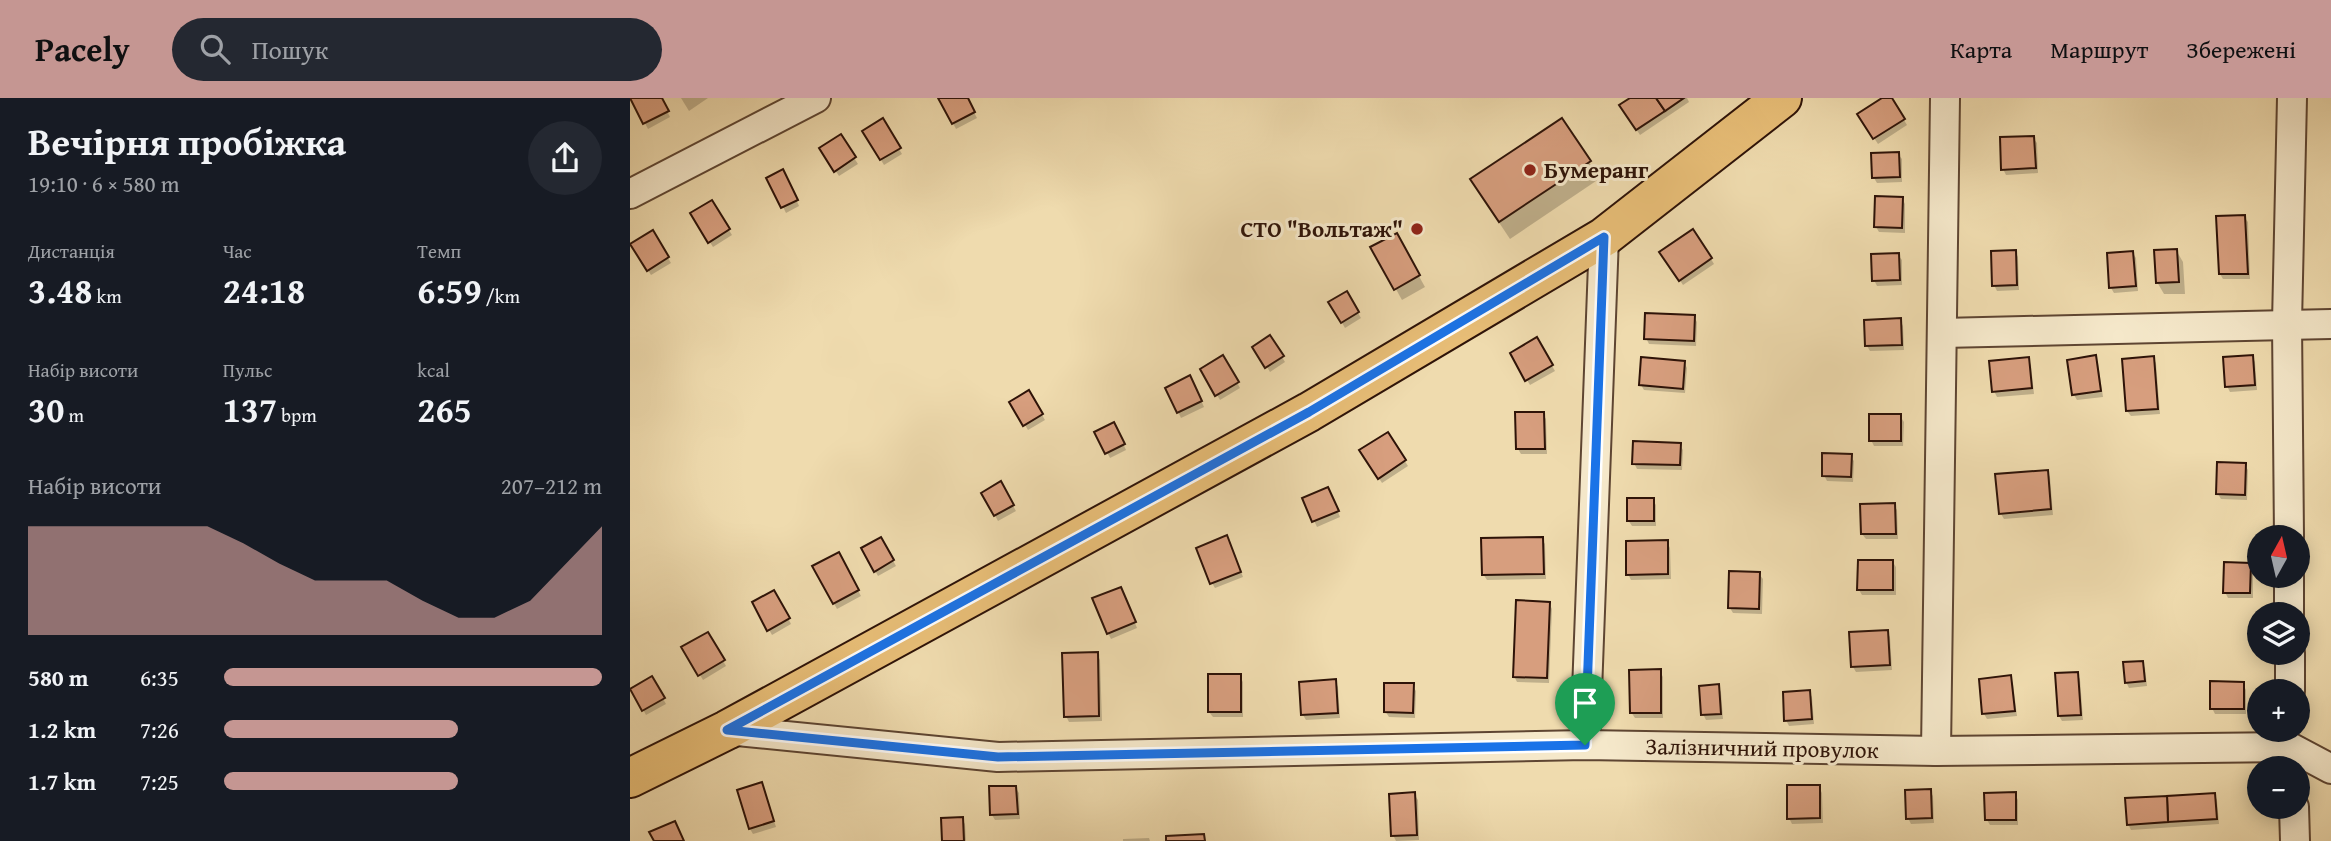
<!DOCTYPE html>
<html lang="uk">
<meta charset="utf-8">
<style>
body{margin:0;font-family:"Gentium Book Plus",serif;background:#242831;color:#f1f3f6;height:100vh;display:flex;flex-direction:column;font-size:26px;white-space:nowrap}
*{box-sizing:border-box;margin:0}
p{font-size:23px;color:#9ea1a6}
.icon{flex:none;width:38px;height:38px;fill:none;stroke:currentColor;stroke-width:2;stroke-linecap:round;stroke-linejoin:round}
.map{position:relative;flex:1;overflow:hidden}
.details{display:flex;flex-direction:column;background:#171b24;width:630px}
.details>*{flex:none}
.needle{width:46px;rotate:8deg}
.fabs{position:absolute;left:1617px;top:427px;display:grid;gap:14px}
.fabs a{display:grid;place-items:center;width:63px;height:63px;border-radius:50%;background:#171b24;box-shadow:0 4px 18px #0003;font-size:35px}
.pin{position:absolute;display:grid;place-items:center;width:60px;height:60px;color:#fff;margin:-72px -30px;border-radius:50% 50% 50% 0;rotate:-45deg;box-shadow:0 0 7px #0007}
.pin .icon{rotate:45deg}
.round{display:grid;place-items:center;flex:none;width:74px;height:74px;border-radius:37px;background:#242831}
.overview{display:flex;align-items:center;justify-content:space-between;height:119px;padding:0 28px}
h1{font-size:38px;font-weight:600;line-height:52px}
.stats{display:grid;grid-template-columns:repeat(3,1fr);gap:10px;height:119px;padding:7px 28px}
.stats div{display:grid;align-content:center}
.stats b{font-size:35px;font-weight:600}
.stats small{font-size:19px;font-weight:400}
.stats p{font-size:19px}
.chart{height:196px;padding:14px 28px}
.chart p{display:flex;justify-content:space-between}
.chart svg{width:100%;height:126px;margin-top:7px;fill:#c59692;opacity:.7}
ul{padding:0 28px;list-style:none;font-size:23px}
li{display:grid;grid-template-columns:112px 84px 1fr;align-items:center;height:52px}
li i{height:18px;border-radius:9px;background:#c59692}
header{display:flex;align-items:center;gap:42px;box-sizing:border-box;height:98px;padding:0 35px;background:#c59692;color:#111}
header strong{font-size:33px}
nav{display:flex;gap:38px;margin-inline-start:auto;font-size:24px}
.search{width:490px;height:63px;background:#242831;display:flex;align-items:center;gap:18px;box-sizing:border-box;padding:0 24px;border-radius:38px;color:#9ea1a6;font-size:26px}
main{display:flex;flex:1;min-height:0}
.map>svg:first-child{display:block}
</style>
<header>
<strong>Pacely</strong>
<div class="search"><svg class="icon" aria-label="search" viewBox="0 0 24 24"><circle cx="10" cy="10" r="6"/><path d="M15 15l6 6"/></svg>Пошук</div>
<nav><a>Карта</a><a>Маршрут</a><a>Збережені</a></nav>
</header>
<main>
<section class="details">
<div class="overview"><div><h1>Вечірня пробіжка</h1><p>19:10 · 6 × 580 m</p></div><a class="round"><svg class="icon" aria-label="share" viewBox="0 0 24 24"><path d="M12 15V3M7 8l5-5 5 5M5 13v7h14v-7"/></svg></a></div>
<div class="stats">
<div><p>Дистанція</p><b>3.48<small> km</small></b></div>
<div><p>Час</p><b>24:18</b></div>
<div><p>Темп</p><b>6:59<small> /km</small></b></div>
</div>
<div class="stats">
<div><p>Набір висоти</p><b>30<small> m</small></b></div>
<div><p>Пульс</p><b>137<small> bpm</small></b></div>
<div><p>kcal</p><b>265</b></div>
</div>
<div class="chart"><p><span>Набір висоти</span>207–212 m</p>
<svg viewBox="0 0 160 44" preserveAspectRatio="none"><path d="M0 44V6L10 6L20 6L30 6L40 6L50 6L60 12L70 19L80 25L90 25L100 25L110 32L120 38L130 38L140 32L150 19L160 6V44z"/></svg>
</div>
<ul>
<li><b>580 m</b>6:35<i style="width:100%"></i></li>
<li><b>1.2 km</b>7:26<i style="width:62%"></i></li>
<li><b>1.7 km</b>7:25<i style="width:62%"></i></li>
</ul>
</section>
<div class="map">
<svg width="1701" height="743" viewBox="0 0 1701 743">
<rect width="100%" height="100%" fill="#efdbae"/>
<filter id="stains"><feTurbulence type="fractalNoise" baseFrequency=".00286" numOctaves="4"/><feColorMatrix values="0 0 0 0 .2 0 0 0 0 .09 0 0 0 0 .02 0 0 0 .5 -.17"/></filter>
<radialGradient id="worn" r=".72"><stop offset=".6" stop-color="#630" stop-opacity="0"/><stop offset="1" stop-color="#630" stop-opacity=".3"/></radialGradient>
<!-- shadow -->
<g fill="#0003">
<polygon points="2,0 30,0 40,19 18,31"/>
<polygon points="51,0 78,0 59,13"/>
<polygon points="310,0 336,0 347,20 326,31"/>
<polygon points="1003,0 1057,0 1059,4 1010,37 991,8"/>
<polygon points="1255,0 1260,0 1277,27 1248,46 1229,17"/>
<polygon points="252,23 272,56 254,67 234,33"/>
<polygon points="210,39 228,66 209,78 191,51"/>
<polygon points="1403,40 1407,45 1408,75 1376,77 1373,71"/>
<polygon points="1268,56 1272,61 1272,84 1247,85 1244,80"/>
<polygon points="959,64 969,81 880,141 852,99"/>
<polygon points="156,79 169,108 156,115 139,80"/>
<polygon points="1272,100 1275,106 1275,135 1249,134 1246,129"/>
<polygon points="81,104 102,137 83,149 62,116"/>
<polygon points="1614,119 1618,124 1620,181 1593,181 1590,176"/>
<polygon points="22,134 41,165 21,177 2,146"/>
<polygon points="766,137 795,189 772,202 743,150"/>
<polygon points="1546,152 1553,164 1555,196 1534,196 1527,184"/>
<polygon points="1385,153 1388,159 1389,192 1367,193 1364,187"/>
<polygon points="1502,154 1506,160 1508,193 1484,195 1481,190"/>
<polygon points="1268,157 1272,162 1272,187 1247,188 1244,182"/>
<polygon points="1035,160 1081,161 1084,166 1053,187"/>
<polygon points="716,195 731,220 715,230 700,204"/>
<polygon points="1064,219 1067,224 1066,248 1019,246 1016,240"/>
<polygon points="1270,222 1273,228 1274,252 1240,253 1237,248"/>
<polygon points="640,240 655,264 640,274 625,249"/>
<polygon points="906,241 925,273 900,287 882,256"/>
<polygon points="1622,258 1625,264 1627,292 1600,294 1597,288"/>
<polygon points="593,259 610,290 590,302 572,271"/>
<polygon points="1465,259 1468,265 1473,299 1447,302 1444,297 1439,263"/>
<polygon points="1523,260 1526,265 1530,316 1501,318 1497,313"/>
<polygon points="1398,261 1401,267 1404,296 1367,299 1364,293"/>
<polygon points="1054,264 1057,270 1055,295 1014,292 1011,287"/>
<polygon points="563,285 574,309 551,320 537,291"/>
<polygon points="398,294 415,322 398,332 381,304"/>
<polygon points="913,316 916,321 917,356 891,356 888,351"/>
<polygon points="1270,318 1274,324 1273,348 1244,348 1241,342"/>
<polygon points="484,327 496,352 480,360 467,335"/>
<polygon points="757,336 778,368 752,385 731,353"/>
<polygon points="1050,347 1053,352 1052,372 1007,371 1004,365"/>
<polygon points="1220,358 1224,363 1223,384 1197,383 1194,377"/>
<polygon points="1615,367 1618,372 1617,402 1591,401 1588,396"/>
<polygon points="1417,373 1420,379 1423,417 1374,421 1371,416"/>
<polygon points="370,386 386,413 368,423 353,395"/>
<polygon points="701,397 710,419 687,429 674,401"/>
<polygon points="1023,402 1026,407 1026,428 1002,428 998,422"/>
<polygon points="1264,407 1267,412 1268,441 1236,441 1232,436"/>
<polygon points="251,441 266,468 248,478 233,451"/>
<polygon points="912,441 915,446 916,481 857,482 853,476"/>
<polygon points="1037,444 1040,450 1041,481 1001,482 998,476"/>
<polygon points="600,445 613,479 585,490 582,485"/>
<polygon points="208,456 231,498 207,511 184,469"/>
<polygon points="1262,463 1266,469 1266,497 1232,497 1229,492"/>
<polygon points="1620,467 1623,472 1623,500 1598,500 1595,494"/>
<polygon points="1129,476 1133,481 1132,516 1103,515 1100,510"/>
<polygon points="144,494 161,526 142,537 124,505"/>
<polygon points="493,496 507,530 481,541 478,535"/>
<polygon points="919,505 922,511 919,585 887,584 884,578"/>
<polygon points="1257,534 1260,539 1262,572 1226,574 1223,569"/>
<polygon points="77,536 96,568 73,582 54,550"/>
<polygon points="467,556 470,562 472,623 439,624 436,618"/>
<polygon points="1512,565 1515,570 1517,588 1499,590 1496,584"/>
<polygon points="1030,573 1033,579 1033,620 1005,620 1001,614"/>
<polygon points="1447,576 1450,581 1453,622 1432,623 1429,618"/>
<polygon points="610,578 613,584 613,619 583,619 579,614"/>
<polygon points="1380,579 1383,585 1387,618 1357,621 1354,616"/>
<polygon points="21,580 36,606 16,617 2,591"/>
<polygon points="705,583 708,589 710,620 676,622 673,617"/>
<polygon points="1613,586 1616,592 1616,616 1585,616 1582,610"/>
<polygon points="782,587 786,593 785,620 759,619 755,613"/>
<polygon points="1088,588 1091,594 1093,621 1076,622 1073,616"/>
<polygon points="1179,594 1182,599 1184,626 1159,628 1156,622"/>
<polygon points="132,686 146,729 123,736 120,731"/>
<polygon points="385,689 389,695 390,721 365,722 362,717"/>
<polygon points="1189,689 1192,695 1193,725 1162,726 1159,720"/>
<polygon points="1300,693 1303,698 1304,725 1281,726 1278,720"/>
<polygon points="784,696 788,702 789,742 766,743 763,737"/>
<polygon points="1385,696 1388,702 1388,727 1360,727 1357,722"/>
<polygon points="1584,696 1587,702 1589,726 1501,732 1498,726"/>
<polygon points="332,721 335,726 336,743 314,743"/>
<polygon points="519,740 520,743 493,743 493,741"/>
</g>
<!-- building -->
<g fill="#d79e7e" stroke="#2e1308" stroke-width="2">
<polygon points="0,0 32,0 39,13 13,26"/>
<polygon points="308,0 338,0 345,14 322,26"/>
<polygon points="1000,0 1026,0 1035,13 1006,32 989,7"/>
<polygon points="1026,0 1054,0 1035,13"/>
<polygon points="1252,0 1262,0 1275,21 1243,41 1227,16"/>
<polygon points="253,20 271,50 250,62 232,33"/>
<polygon points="932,20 961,63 869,124 840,81"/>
<polygon points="211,36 226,59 204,74 189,50"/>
<polygon points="1404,38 1406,70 1371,72 1370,39"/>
<polygon points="1269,54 1270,79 1242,80 1241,55"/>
<polygon points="153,71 168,102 151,110 136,80"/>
<polygon points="1245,98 1273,99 1272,130 1244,129"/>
<polygon points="82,102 100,131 78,145 60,115"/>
<polygon points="1615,117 1618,176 1589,176 1586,118"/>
<polygon points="1063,131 1082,160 1049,183 1029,154"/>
<polygon points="23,132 39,159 17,173 0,146"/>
<polygon points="767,135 790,177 764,192 740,149"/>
<polygon points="1547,151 1549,184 1526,185 1524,152"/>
<polygon points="1386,152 1387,187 1362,188 1361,153"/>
<polygon points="1503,153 1506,188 1479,190 1477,155"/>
<polygon points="1269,155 1270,182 1242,183 1241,156"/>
<polygon points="717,193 729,214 711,225 698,204"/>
<polygon points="1015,215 1065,217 1064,243 1014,241"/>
<polygon points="1271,220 1272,247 1235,248 1234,222"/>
<polygon points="640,237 654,258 635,270 622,249"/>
<polygon points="907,239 923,267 895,283 880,255"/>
<polygon points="593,257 609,284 585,298 570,271"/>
<polygon points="1466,257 1471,293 1442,297 1437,262"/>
<polygon points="1623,257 1625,287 1595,289 1593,259"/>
<polygon points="1524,258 1528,311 1496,313 1492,261"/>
<polygon points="1011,259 1055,263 1053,291 1009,287"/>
<polygon points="1399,259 1402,290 1362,294 1359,263"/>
<polygon points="560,277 572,303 547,315 535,290"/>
<polygon points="399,292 413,316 393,328 379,304"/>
<polygon points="885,314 914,314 915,351 886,351"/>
<rect x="1239" y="316" width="32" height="27"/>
<polygon points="484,324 495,346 475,356 464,334"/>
<polygon points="758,334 776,362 748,381 729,352"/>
<polygon points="1003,343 1051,345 1050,367 1002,366"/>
<polygon points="1192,355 1222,356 1221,379 1192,378"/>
<polygon points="1587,364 1616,365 1615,397 1586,396"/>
<polygon points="1418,372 1421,411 1369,416 1365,376"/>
<polygon points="371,383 384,407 364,418 351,395"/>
<polygon points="698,389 709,413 682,424 672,400"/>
<rect x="997" y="400" width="27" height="23"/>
<polygon points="1265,405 1266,436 1231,436 1230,406"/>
<polygon points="597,437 611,474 580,486 566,450"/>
<polygon points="251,439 264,462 244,474 231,450"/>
<polygon points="913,439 914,476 852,477 851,440"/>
<polygon points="1038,442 1038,476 996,477 996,443"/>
<polygon points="209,454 229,492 203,506 182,468"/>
<polygon points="1228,462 1263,462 1263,492 1227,492"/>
<polygon points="1594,464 1621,465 1620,495 1593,495"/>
<polygon points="1099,473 1130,474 1129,511 1098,510"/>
<polygon points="491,489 506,524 477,536 462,500"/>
<polygon points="144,492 160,520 137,533 122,504"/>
<polygon points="886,502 920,504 917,580 883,579"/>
<polygon points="1258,532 1260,567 1221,569 1219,534"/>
<polygon points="78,534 95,562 68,578 51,549"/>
<polygon points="468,554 469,618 434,619 432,555"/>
<polygon points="1513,563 1515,583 1495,585 1493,564"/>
<polygon points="1031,571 1031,615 1000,615 999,572"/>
<polygon points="1448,574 1451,617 1428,618 1425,575"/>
<rect x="578" y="576" width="33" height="38"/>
<polygon points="1381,577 1385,613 1352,616 1349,581"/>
<polygon points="22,578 35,600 12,613 0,591"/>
<polygon points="706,581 708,615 671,617 669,584"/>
<polygon points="1580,583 1614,584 1614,611 1580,611"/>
<polygon points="754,585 784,585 783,615 754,614"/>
<polygon points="1089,586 1091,616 1071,617 1069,588"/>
<polygon points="1180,592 1182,621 1154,623 1153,594"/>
<polygon points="132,684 144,723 119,731 107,692"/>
<polygon points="1157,687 1190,687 1190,720 1157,721"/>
<polygon points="359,688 386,688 388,716 360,717"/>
<polygon points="1301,691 1302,720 1276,721 1275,692"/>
<polygon points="785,694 787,737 761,738 759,696"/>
<polygon points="1386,694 1386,722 1355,722 1354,695"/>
<polygon points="1585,695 1587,721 1538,724 1537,698"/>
<polygon points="1537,698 1538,724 1497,727 1495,700"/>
<polygon points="333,719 334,743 312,743 311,720"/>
<polygon points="45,723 54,743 24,743 19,734"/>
<polygon points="574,736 575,743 536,743 536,738"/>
</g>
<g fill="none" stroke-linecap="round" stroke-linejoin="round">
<defs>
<g id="minor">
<polyline points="0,96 186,0"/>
<polyline points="1312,235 1701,226"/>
<polyline points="1659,439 1657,225 1662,0"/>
<polyline points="1659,478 1659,516"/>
<polyline points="1660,555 1660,593"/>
<polyline points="97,632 368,659 955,647 1306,653 1660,649 1701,671"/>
<polyline points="955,647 974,139"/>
<polyline points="1306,653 1315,0"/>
<polyline points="1664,709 1665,743"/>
</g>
<polyline id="primary" points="0,680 97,632 679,314 974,139 1152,0"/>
</defs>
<!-- minor casing -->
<use href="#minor" stroke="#5e4532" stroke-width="32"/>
<!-- primary casing -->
<use href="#primary" stroke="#2e1308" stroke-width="42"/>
<!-- minor -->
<use href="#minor" stroke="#f5e8ca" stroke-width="28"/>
<!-- primary -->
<use href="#primary" stroke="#e8be77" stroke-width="38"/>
</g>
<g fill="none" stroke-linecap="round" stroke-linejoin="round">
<defs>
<polygon id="route" points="974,139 955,647 368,659 97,632 679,314"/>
</defs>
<!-- route casing -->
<use href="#route" stroke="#fff" stroke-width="14"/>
<!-- route -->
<use href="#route" stroke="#1a73e8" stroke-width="9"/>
</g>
<!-- markers -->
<g fill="#8f2418" stroke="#f5e8ca" stroke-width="2.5">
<circle cx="900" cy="72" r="7"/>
<circle cx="787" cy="131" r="7"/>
</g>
<g text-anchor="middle" stroke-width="6" stroke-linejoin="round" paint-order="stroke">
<!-- poi labels -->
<g font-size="23" font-weight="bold" fill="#2e1308" stroke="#f5e8ca" text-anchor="start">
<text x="914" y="80">Бумеранг</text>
<text x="773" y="139" text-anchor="end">СТО "Вольтаж"</text>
</g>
<!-- street labels -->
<g font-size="23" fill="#2e1308" stroke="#f5e8ca">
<text transform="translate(1132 650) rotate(1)" y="8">Залізничний провулок</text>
</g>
</g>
<rect width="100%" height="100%" filter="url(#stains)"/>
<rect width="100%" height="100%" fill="url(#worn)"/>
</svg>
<div class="fabs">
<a><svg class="needle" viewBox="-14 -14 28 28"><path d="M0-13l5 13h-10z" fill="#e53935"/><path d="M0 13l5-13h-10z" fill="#9ea1a6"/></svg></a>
<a><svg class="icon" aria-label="layers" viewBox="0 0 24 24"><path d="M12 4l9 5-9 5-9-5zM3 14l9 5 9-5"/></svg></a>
<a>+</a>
<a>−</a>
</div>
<div class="pin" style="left:955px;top:647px;background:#1e9e55"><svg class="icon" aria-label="arrive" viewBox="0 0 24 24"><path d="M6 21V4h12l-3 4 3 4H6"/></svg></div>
</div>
</main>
